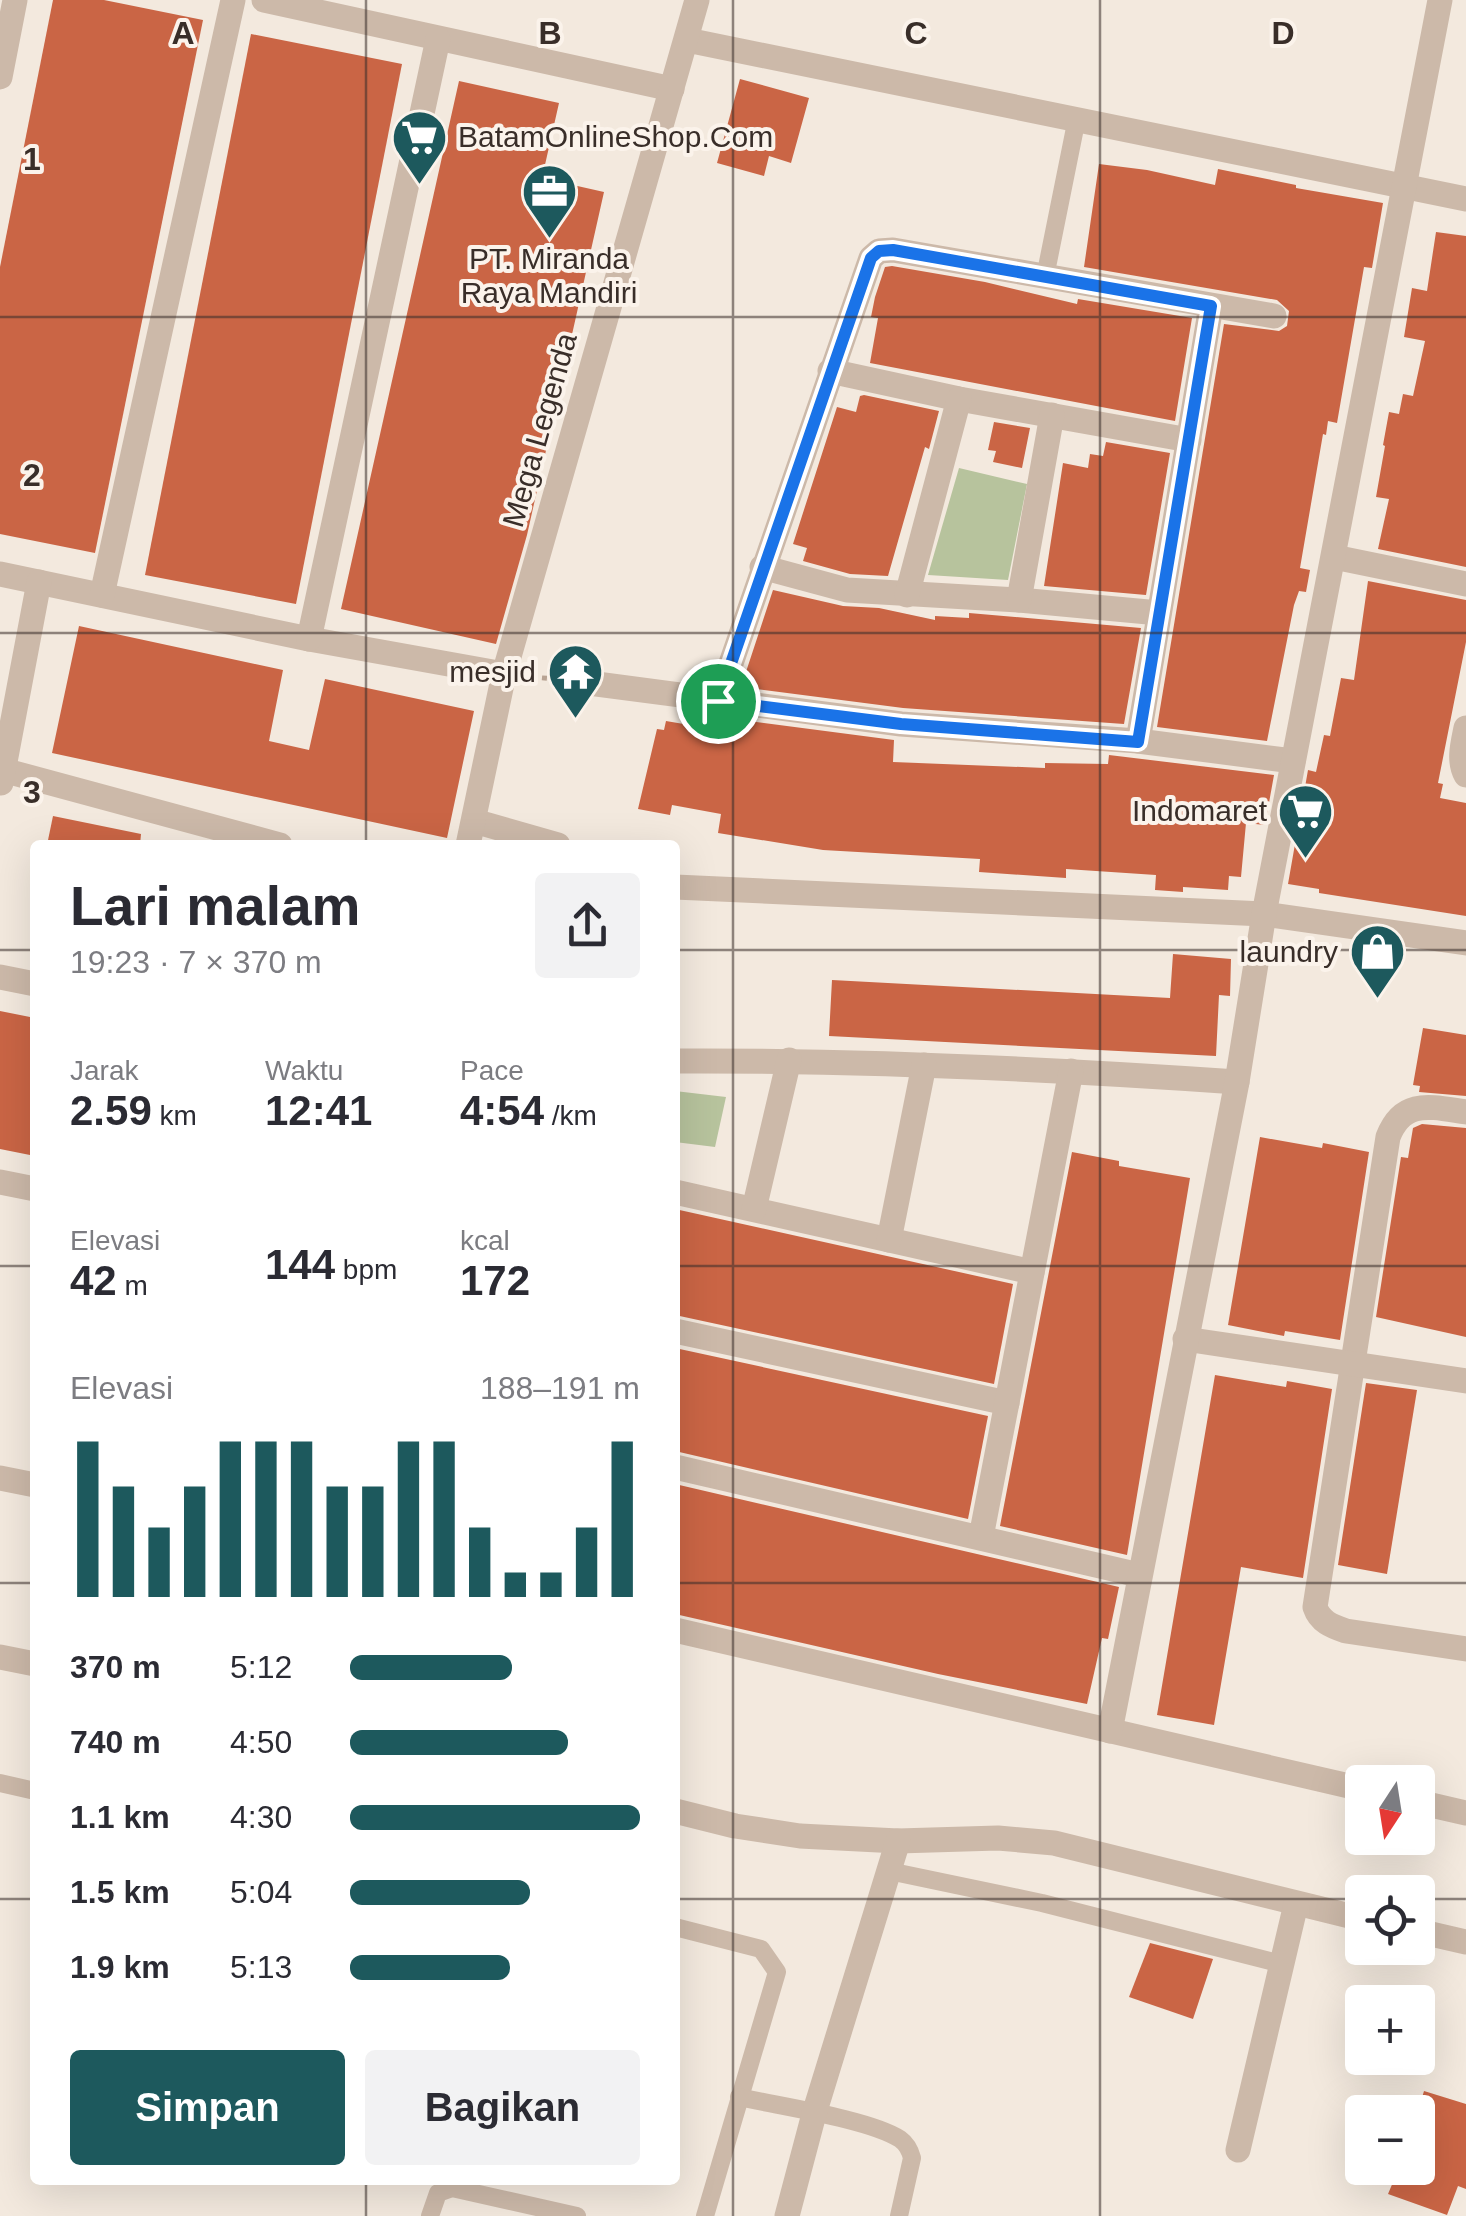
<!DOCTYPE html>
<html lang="id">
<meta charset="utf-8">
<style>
body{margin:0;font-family:Helvetica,sans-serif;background:#f2f2f3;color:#2b2b33;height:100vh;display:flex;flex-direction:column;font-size:38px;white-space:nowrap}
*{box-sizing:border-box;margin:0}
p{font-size:32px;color:#7c7c81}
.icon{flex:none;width:55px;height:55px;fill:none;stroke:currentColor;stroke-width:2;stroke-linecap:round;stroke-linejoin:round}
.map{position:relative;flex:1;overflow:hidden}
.side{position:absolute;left:30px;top:840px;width:650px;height:1345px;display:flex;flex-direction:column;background:#fff;border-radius:10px;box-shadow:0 10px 40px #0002}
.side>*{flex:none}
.needle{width:65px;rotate:192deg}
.fabs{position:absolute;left:1345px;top:1765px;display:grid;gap:20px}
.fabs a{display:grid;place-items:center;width:90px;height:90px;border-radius:10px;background:#fff;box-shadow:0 10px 40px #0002;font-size:50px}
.pin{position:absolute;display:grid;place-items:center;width:85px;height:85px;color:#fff;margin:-42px;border:5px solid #fff;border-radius:50%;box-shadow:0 2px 10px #0007}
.round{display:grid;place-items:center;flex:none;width:105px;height:105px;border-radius:10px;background:#f2f2f3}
.overview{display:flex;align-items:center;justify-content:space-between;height:170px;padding:0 40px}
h1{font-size:55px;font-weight:600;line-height:75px}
.figures{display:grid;grid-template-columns:repeat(3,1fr);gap:15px;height:170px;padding:10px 40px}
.figures div{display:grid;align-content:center}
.figures b{font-size:42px;font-weight:600}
.figures small{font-size:28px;font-weight:400}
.figures p{font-size:28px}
.chart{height:280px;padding:20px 40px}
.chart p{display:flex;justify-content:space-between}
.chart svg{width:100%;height:180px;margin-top:10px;stroke:#1d595d;stroke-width:6}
.button{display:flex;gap:20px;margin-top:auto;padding:20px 40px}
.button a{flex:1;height:115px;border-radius:10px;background:#1d595d;color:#fff;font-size:40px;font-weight:600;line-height:115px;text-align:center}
.button a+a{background:#f2f2f3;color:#2b2b33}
ul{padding:0 40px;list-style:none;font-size:32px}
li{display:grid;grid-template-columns:160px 120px 1fr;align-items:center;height:75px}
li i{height:25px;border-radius:12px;background:#1d595d}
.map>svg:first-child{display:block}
</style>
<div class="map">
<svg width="1466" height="2216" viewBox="0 0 1466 2216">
<rect width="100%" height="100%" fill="#f3e9de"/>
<!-- green -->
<g fill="#b7c39d">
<polygon points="959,468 1027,484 1008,580 928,575"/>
<polygon points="675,1091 726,1097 715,1147 675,1142"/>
</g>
<!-- building -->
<g fill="#ca6545">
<polygon points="53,0 104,0 203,20 95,553 0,534 0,267"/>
<polygon points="251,34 402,64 296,604 145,575"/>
<polygon points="740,79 809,98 791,163 769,156 764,176 717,163"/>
<polygon points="459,81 559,103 542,178 604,192 527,535 496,644 341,609"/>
<polygon points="1099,164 1147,170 1215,185 1218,169 1296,185 1296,188 1383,203 1372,268 1364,267 1337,423 1328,421 1326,435 1323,434 1300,568 1310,570 1306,592 1299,591 1294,605 1267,741 1157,727 1224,324 1279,331 1287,326 1289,311 1277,300 1084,267"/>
<polygon points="1436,232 1466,236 1466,567 1378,549 1389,499 1376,497 1385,446 1383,445 1389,412 1399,414 1403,394 1413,396 1425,341 1404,337 1412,288 1427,291"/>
<polygon points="892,266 985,282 1077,304 1078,299 1192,318 1175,421 870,363 878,318 871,317 875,297 885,267"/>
<polygon points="864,395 939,411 929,449 925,447 888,576 850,574 803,561 807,548 793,544 837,407 856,412 860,396"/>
<polygon points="994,422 1030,428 1022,468 993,462 996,451 988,450"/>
<polygon points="1106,442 1170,453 1146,595 1044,586 1063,463 1088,468 1090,454 1103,456"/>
<polygon points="1368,581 1466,600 1466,642 1438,783 1443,784 1440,798 1466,803 1466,916 1319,893 1319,889 1288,884 1308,770 1316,772 1324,735 1330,736 1341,678 1354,680"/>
<polygon points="773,590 843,606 879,608 935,620 935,616 969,618 969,613 1141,628 1124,724 903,708 741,687"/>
<polygon points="79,626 283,670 269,741 309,750 325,679 474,711 447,838 52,753"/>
<polygon points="718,717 894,740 893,762 1045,768 1045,763 1108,764 1109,755 1274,775 1265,825 1246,823 1241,877 1229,876 1228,890 1183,887 1183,892 1155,890 1156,875 1066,869 1066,878 979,872 980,859 823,850 718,833 721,814 672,805 670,815 638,809 657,729 664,730 666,721 707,728 709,721 717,722"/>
<polygon points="53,816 141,834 140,845 47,845"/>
<polygon points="1173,954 1231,959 1230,996 1219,995 1216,1056 829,1036 832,980 1170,998"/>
<polygon points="0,1011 35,1018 35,1156 0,1149"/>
<polygon points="1423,1028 1466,1035 1466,1096 1419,1092 1420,1086 1413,1085"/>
<polygon points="1422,1124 1466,1128 1466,1337 1376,1317 1401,1157 1408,1158 1413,1128"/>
<polygon points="1260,1137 1322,1148 1323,1143 1369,1152 1340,1340 1285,1331 1284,1336 1228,1325"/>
<polygon points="1072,1152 1119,1161 1119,1166 1190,1178 1127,1555 1000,1526"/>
<polygon points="675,1209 1013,1284 994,1384 675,1315"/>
<polygon points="675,1348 988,1416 968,1519 675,1451"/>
<polygon points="1215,1375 1286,1387 1287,1381 1332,1389 1303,1578 1241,1567 1214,1725 1157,1715"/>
<polygon points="1366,1383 1417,1390 1387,1574 1338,1565"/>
<polygon points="675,1484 1119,1587 1108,1639 1102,1638 1087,1704 938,1674 675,1614"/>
<polygon points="1150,1943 1213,1959 1193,2019 1129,1997"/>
<polygon points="1424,2091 1466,2104 1466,2189 1458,2186 1447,2215 1388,2194 1399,2168 1418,2168 1418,2111"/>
</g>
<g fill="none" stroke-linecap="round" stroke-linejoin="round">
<!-- path -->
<polyline stroke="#b8a393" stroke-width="5" stroke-dasharray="5 5" stroke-linecap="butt" points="532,677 566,680"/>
<!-- service -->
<g stroke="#ccb9a9" stroke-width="18">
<polyline points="1045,277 1077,118"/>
<polyline points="0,1783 35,1791"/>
<polyline points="889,1871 1042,1903 1282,1964"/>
<polyline points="675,1927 761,1949 777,1972 705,2216"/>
<path d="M739,2097C778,2106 869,2119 900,2139C907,2144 910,2150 912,2158L899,2216"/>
<polyline points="430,2216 438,2193 452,2188 577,2216"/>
</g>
<!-- minor -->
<g stroke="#ccb9a9" stroke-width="25">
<polyline points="264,0 672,89"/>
<polyline points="687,40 1466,199"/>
<polyline points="0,77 15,0"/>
<polyline points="830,371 959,399 1189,440"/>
<polyline points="1334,557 1466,584"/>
<polyline points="762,567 847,590 1019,600 1159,613"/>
<polyline points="0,574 309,639 504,674"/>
<polyline points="102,595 233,0"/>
<polyline points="907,595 959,399"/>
<polyline points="1019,600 1052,415"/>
<polyline points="309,639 438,39"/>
<polyline points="589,683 901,724 1138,741 1293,761"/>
<polyline points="718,701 871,258 879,251 893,250 1274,316"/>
<path d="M1466,728C1463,743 1458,761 1466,775"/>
<polyline points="1138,741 1211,306"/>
<polyline points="3,770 280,845"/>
<polyline points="1,783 39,582"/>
<polyline points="474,821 558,845"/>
<polyline points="468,845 504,674 697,0"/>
<polyline points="675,887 1264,914 1466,943"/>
<polyline points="0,977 35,984"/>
<path d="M675,1061C862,1060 1050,1069 1237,1082"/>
<path d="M1466,1112C1431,1107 1403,1098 1388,1137L1315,1607C1320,1622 1332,1626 1346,1631L1466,1649"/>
<polyline points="0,1182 35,1189"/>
<polyline points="675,1192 1032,1272"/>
<polyline points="754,1209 789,1060"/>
<polyline points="889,1240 924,1065"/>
<polyline points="675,1331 1007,1403"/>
<polyline points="1185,1339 1466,1381"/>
<polyline points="675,1467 1139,1575"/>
<polyline points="0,1478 35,1485"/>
<polyline points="981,1537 1071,1071"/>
<polyline points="675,1630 1362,1789"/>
<polyline points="0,1657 35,1664"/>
<polyline points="1110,1731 1237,1082 1264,914 1440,0"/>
<polyline points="1418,1802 1466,1813"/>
<polyline points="675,1811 735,1826 800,1836 898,1841 998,1838 1054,1843 1362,1919"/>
<polyline points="1418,1931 1466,1942"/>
<polyline points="1238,2150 1296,1904"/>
<polyline points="787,2216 814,2114 898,1841"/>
</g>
</g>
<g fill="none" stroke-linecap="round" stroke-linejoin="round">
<defs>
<polygon id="route" points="893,250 1211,306 1138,742 901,724 718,701 871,258 879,251"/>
</defs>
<!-- route casing -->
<use href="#route" stroke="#fff" stroke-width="20"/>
<!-- route -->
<use href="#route" stroke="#1a73e8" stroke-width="12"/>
</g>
<!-- grid -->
<path fill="none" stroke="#392e29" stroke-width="2.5" stroke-opacity="0.55" d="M366,0V845M733,0V2216M1100,0V2216M0,317H1466M0,633H1466M0,950H35M675,950H1466M0,1266H35M675,1266H1466M0,1583H35M675,1583H1466M0,1899H35M675,1899H1362M1418,1899H1466M366,2180V2216"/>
<!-- icons -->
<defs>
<symbol id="supermarket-pin" viewBox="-11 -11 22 30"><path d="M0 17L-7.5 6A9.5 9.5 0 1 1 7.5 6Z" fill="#1d595d" stroke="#fbf3eb"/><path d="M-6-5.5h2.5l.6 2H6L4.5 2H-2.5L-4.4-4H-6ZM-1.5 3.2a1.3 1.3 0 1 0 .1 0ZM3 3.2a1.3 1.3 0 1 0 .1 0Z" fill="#fff"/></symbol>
<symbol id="office-pin" viewBox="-11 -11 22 30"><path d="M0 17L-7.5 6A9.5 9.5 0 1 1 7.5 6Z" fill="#1d595d" stroke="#fbf3eb"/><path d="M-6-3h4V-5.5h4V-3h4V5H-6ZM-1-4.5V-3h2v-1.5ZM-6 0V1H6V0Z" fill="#fff"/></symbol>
<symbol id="temple-pin" viewBox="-11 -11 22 30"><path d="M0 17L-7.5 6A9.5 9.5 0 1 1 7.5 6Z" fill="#1d595d" stroke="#fbf3eb"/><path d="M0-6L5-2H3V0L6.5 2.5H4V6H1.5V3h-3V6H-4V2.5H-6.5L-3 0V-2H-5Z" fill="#fff"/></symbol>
<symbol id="shop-pin" viewBox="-11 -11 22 30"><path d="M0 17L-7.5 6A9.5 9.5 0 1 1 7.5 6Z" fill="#1d595d" stroke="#fbf3eb"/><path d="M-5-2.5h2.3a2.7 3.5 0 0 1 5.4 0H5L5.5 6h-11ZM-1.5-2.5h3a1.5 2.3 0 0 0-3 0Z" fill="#fff"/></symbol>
</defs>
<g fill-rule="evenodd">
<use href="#supermarket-pin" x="388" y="106" width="63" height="86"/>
<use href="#office-pin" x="518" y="160" width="63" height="86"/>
<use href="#temple-pin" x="544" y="640" width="63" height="86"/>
<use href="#supermarket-pin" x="1274" y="780" width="63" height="86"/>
<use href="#shop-pin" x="1346" y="920" width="63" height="86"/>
</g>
<g text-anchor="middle" stroke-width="8" stroke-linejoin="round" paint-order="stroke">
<!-- poi labels -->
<g font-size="30" fill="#392e29" stroke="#fbf3eb" text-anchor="end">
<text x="458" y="147" text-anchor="start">BatamOnlineShop.Com</text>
<text x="549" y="269" text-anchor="middle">PT. Miranda<tspan x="549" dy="34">Raya Mandiri</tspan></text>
<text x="536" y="682">mesjid</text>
<text x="1267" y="821">Indomaret</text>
<text x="1338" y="962">laundry</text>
</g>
<!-- street labels -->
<g font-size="30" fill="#392e29" stroke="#fbf3eb">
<text transform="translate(540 430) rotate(-74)" y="10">Mega Legenda</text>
</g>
</g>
<g font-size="32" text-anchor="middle" font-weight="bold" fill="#392e29" stroke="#fbf3eb" stroke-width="8" stroke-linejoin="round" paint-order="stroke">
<text x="183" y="44">A</text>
<text x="550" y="44">B</text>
<text x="916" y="44">C</text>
<text x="1283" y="44">D</text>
<text x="32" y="170">1</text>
<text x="32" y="486">2</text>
<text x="32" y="803">3</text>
</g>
</svg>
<div class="fabs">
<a><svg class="needle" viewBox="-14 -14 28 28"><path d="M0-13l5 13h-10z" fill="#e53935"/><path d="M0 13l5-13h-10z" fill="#7c7c81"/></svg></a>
<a><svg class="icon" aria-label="locate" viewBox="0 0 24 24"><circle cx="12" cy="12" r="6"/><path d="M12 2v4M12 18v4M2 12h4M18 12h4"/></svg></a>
<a>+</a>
<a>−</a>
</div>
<div class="pin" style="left:718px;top:701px;background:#1e9e55"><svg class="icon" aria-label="arrive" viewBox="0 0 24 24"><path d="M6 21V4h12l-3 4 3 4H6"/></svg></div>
<section class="side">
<div class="overview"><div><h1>Lari malam</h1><p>19:23 · 7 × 370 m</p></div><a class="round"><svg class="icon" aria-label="share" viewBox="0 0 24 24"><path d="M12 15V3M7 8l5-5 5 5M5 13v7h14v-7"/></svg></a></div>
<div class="figures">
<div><p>Jarak</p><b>2.59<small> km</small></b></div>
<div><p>Waktu</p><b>12:41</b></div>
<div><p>Pace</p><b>4:54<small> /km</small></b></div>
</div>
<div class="figures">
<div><p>Elevasi</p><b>42<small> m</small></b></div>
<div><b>144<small> bpm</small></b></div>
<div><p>kcal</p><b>172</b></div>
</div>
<div class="chart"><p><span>Elevasi</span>188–191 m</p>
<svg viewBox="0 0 160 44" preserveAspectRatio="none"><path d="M5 44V6M15 44V17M25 44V27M35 44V17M45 44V6M55 44V6M65 44V6M75 44V17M85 44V17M95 44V6M105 44V6M115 44V27M125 44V38M135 44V38M145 44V27M155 44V6"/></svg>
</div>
<ul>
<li><b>370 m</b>5:12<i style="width:56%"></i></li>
<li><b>740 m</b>4:50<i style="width:75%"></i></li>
<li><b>1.1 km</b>4:30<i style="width:100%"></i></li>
<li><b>1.5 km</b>5:04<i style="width:62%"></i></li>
<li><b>1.9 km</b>5:13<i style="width:55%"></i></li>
</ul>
<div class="button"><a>Simpan</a><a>Bagikan</a></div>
</section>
</div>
